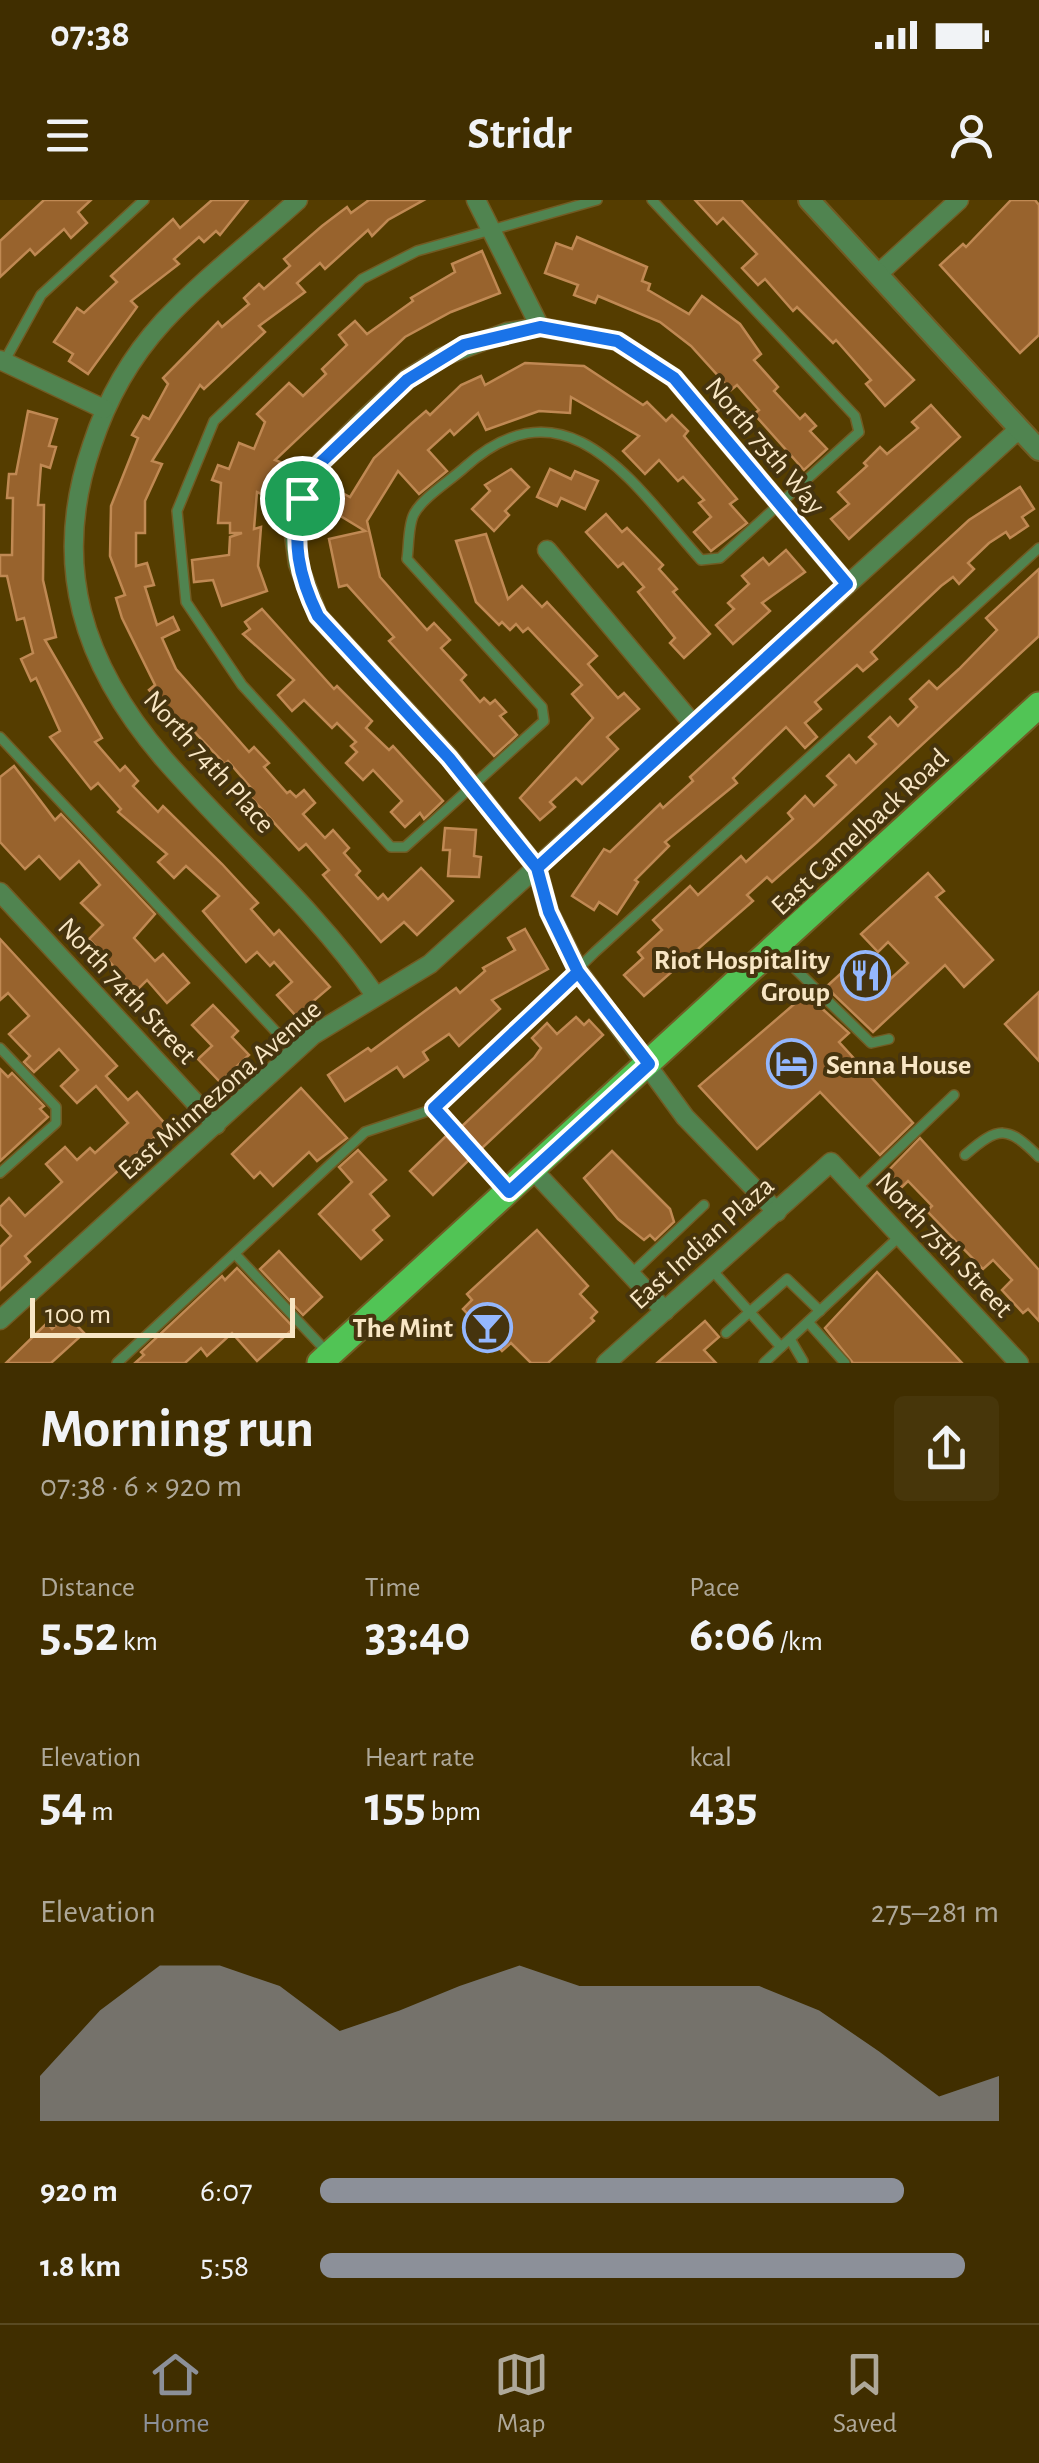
<!DOCTYPE html>
<meta charset="utf-8">
<style>
body{margin:0;font-family:"Alegreya Sans",sans-serif;background:#47360a;color:#f1f3f6;height:100vh;display:flex;flex-direction:column;font-size:38px;white-space:nowrap}
*{box-sizing:border-box;margin:0}
p{font-size:32px;color:#aea899}
.icon{flex:none;width:55px;height:55px;fill:none;stroke:currentColor;stroke-width:2;stroke-linecap:round;stroke-linejoin:round}
.map{position:relative;height:1163px;overflow:hidden}
.sheet{display:flex;flex-direction:column;background:#402e00;flex:1}
.sheet>*{flex:none}
.scale{position:absolute;left:30px;bottom:25px;width:265px;box-sizing:border-box;padding-left:10px;border:5px solid #f8e6c4;border-top:0;font-size:28px;line-height:35px;white-space:nowrap;color:#f8e6c4;-webkit-text-stroke:8px #46340e;paint-order:stroke}
.pin{position:absolute;display:grid;place-items:center;width:85px;height:85px;color:#fff;margin:-42px;border:5px solid #fff;border-radius:50%;box-shadow:0 2px 10px #0007}
.round{display:grid;place-items:center;flex:none;width:105px;height:105px;border-radius:10px;background:#47360a}
.overview{display:flex;align-items:center;justify-content:space-between;height:170px;padding:0 40px}
h1{font-size:55px;font-weight:700;line-height:75px}
.figures{display:grid;grid-template-columns:repeat(3,1fr);gap:15px;height:170px;padding:10px 40px}
.figures div{display:grid;align-content:center}
.figures b{font-size:50px;font-weight:700}
.figures small{font-size:28px;font-weight:400}
.figures p{font-size:28px}
.chart{height:280px;padding:20px 40px}
.chart p{display:flex;justify-content:space-between}
.chart svg{width:100%;height:180px;margin-top:10px;fill:#8c9099;opacity:.7}
ul{padding:0 40px;list-style:none;font-size:32px}
li{display:grid;grid-template-columns:160px 120px 1fr;align-items:center;height:75px}
li i{height:25px;border-radius:12px;background:#8c9099}
.status{display:flex;justify-content:space-between;align-items:center;height:70px;padding:0 50px;background:#402e00;direction:ltr}
.status svg{height:28px;fill:currentColor}
header{display:flex;justify-content:space-between;align-items:center;height:130px;padding:0 40px;background:#402e00;font-size:45px;font-weight:700}
.menu{display:flex;justify-content:space-around;align-items:center;height:140px;border-top:2px solid #594a22;background:#402e00;font-size:28px;color:#aea899}
.menu a{display:grid;justify-items:center;gap:5px}
.menu .selected{color:#8c9099}
.map>svg:first-child{display:block}
</style>
<div class="status"><b>07:38</b><svg viewBox="0 0 49 12"><path d="M0 12V9h3v3zM5 12V6h3v6zM10 12V3h3v9zM15 12V0h3v12zM26 1h20v11H26zM47 4h2v5h-2z"/></svg></div>
<header><svg class="icon" aria-label="menu" viewBox="0 0 24 24"><path d="M4 6h16M4 12h16M4 18h16"/></svg>Stridr<svg class="icon" aria-label="person" viewBox="0 0 24 24"><circle cx="12" cy="8" r="4"/><path d="M4 21q1-7 8-7t8 7"/></svg></header>
<div class="map">
<svg width="1039" height="1163" viewBox="0 0 1039 1163">
<rect width="100%" height="100%" fill="#553d00"/>
<!-- building -->
<g fill="#98632d" stroke="#c08953" stroke-width="2.5">
<polygon points="44,0 91,0 78,12 87,23 71,38 64,29 35,55 30,49 0,77 0,41"/>
<polygon points="212,0 248,0 220,35 216,31 204,42 199,37 174,59 179,64 131,101 137,107 88,174 69,161 73,154 54,142 77,108 84,113 117,82 111,76 173,19 180,28"/>
<polygon points="369,0 424,0 388,20 372,36 368,30 325,69 320,63 297,83 305,92 259,126 265,132 204,189 200,185 152,261 162,264 145,301 145,333 136,333 136,366 147,363 154,385 145,387 157,425 173,417 179,430 162,438 176,469 249,552 254,547 269,563 264,567 287,593 290,591 296,597 304,590 315,603 303,614 325,638 333,630 349,648 344,653 360,671 356,675 378,699 383,694 388,700 421,668 453,701 417,735 404,722 381,742 323,675 329,670 306,644 299,650 247,593 252,589 228,561 225,564 185,522 180,527 149,490 155,485 122,418 116,398 125,395 110,356 111,306 138,238 132,235 143,216 149,219 168,184 163,178 218,122 222,127 249,104 244,98 259,84 264,89 290,66 284,59 322,26 347,7 351,13"/>
<polygon points="695,0 741,0 914,180 885,206 866,184 871,180 836,140 833,143 797,107 793,111 765,79 758,85 742,68 757,54 723,18 717,24"/>
<polygon points="1011,0 1035,0 1039,5 1039,135 1020,153 940,65 963,44 966,47"/>
<polygon points="577,37 647,67 642,81 650,84 648,90 689,114 702,96 740,124 761,154 754,160 778,187 774,191 800,219 805,214 816,226 810,231 827,249 804,270 754,214 759,210 737,185 731,190 691,146 660,122 598,96 595,103 574,95 578,85 545,73 556,43 572,49"/>
<polygon points="482,51 500,93 451,112 405,137 275,260 290,266 283,288 269,284 264,295 257,292 254,329 261,327 258,366 267,391 222,406 213,380 194,382 192,360 229,355 230,337 242,333 230,333 230,323 218,323 221,283 212,280 218,265 229,269 239,243 254,249 265,222 257,214 289,183 303,196 326,174 322,169 347,145 339,135 355,121 367,134 413,101 411,98 455,72 452,64"/>
<polygon points="525,163 584,166 643,205 647,202 666,221 672,215 688,231 684,236 737,299 730,304 747,323 711,351 694,332 711,317 699,303 704,300 683,277 678,281 659,260 645,274 623,251 639,236 571,197 570,213 539,211 486,230 478,213 454,235 450,230 428,250 447,271 419,294 398,271 367,321 380,377 427,430 434,423 450,440 441,448 466,475 461,480 480,502 484,498 490,504 495,500 506,512 500,516 517,535 494,556 389,441 394,437 347,385 339,387 329,339 365,331 334,312 344,294 350,297 374,258 411,224 426,211 430,215 461,185 481,176 485,185"/>
<polygon points="931,205 960,237 849,339 831,319 849,304 838,292 867,266 864,263 880,247 887,254 918,228 912,222"/>
<polygon points="28,211 57,219 49,246 56,247 50,268 41,265 38,305 44,305 43,380 56,437 45,440 102,538 95,542 120,571 125,566 138,581 133,586 158,612 163,606 222,664 258,703 251,709 274,735 279,730 330,787 296,816 277,795 292,782 274,762 270,766 257,752 246,762 203,711 219,696 186,666 174,678 158,662 167,654 118,612 121,609 98,583 91,589 50,537 60,531 36,478 31,481 21,459 33,453 24,418 17,420 7,376 0,376 0,355 12,355 13,298 7,298 9,274 16,274"/>
<polygon points="511,269 529,287 505,311 509,315 494,331 472,309 490,291 485,285"/>
<polygon points="550,269 571,279 575,271 598,281 585,309 561,298 557,306 537,297"/>
<polygon points="1020,287 1034,309 1022,317 1028,326 1010,338 1006,332 989,343 968,363 974,369 959,384 953,377 941,386 871,452 877,459 863,471 857,465 815,502 821,509 805,523 817,537 805,548 786,527 733,578 737,583 665,642 669,646 635,680 638,682 617,714 599,702 594,710 572,696 604,649 610,652 660,604 663,608 693,581 690,577 969,320"/>
<polygon points="606,314 622,332 627,328 663,365 659,369 677,389 673,392 710,434 684,458 670,443 675,438 638,392 644,387 623,363 618,367 586,332"/>
<polygon points="486,334 508,399 522,386 542,407 547,402 597,456 588,464 618,498 624,493 639,509 607,537 618,549 582,584 576,578 550,602 555,607 540,620 520,598 593,518 572,494 582,485 528,428 523,432 516,424 510,430 502,422 499,425 476,402 456,341"/>
<polygon points="786,350 805,372 762,403 770,411 733,444 716,425 734,409 728,403 749,384 742,376 763,358 769,365"/>
<polygon points="1039,369 1039,436 816,643 772,682 767,677 747,695 753,701 644,796 624,775 643,758 638,752 662,730 653,720 690,686 698,695 741,656 746,662 793,619 788,613 805,596 814,606 836,585 827,576 849,555 856,563 876,544 869,537 890,517 898,526 917,507 910,499 929,481 937,489 959,469 997,430 986,418"/>
<polygon points="262,409 334,489 337,486 372,521 366,528 389,550 393,546 443,601 424,619 420,613 405,627 391,612 402,601 373,570 363,580 346,563 357,552 351,546 356,542 337,523 332,528 304,500 292,511 278,495 294,480 243,434 250,429 245,422"/>
<polygon points="14,566 55,620 61,614 155,714 134,738 155,761 163,754 189,783 167,803 147,780 136,791 89,739 103,725 81,703 100,685 79,661 60,679 39,656 25,669 0,642 0,577"/>
<polygon points="445,628 476,630 474,656 481,657 479,677 448,676 450,650 443,650"/>
<polygon points="928,673 944,691 936,697 993,760 964,787 945,765 873,832 826,787 861,755 887,782 908,763 888,742 878,752 861,734"/>
<polygon points="525,729 548,769 492,800 500,809 459,846 449,834 423,852 428,860 404,877 397,867 345,901 328,875 368,848 371,851 456,788 460,793 485,771 483,768 515,750 508,738"/>
<polygon points="0,739 117,866 106,876 128,900 137,892 167,926 25,1056 30,1062 0,1090 0,1047 11,1036 0,1024 0,1007 9,998 25,1016 62,982 46,964 65,947 77,960 90,948 95,953 128,923 96,886 77,903 61,886 78,870 59,849 34,872 24,862 30,856 9,834 29,816 8,793 0,800"/>
<polygon points="1039,792 1039,861 1005,824"/>
<polygon points="806,794 849,833 839,842 913,923 880,955 820,892 757,949 699,886"/>
<polygon points="213,805 238,831 232,837 249,855 220,882 198,859 212,846 192,825"/>
<polygon points="576,817 584,825 589,820 603,835 481,949 461,927 534,858 541,848 532,838 547,823 557,834"/>
<polygon points="0,869 8,877 12,873 44,906 40,909 48,917 0,961"/>
<polygon points="301,888 347,938 317,961 309,952 273,986 260,972 254,978 232,954"/>
<polygon points="446,936 469,960 433,995 410,971"/>
<polygon points="920,938 1039,1070 1039,1121 1028,1109 1023,1113 1002,1090 1012,1080 993,1060 983,1069 927,1011 932,1006 908,981 902,987 887,972"/>
<polygon points="358,950 386,980 370,994 389,1016 373,1030 382,1040 361,1059 319,1014 352,982 339,967"/>
<polygon points="612,951 670,1009 674,1022 655,1040 650,1035 644,1040 618,1019 584,978"/>
<polygon points="537,1030 588,1086 580,1094 597,1112 591,1118 594,1121 548,1163 531,1163 511,1143 502,1151 463,1109 472,1100 467,1094"/>
<polygon points="279,1051 322,1097 303,1115 260,1069"/>
<polygon points="237,1068 294,1128 257,1161 232,1133 207,1156 201,1148 185,1163 135,1163 144,1155 141,1152 222,1076 225,1080"/>
<polygon points="877,1072 962,1163 853,1163 825,1128"/>
<polygon points="67,1115 84,1133 51,1163 6,1163 47,1123 52,1129"/>
<polygon points="705,1121 719,1137 704,1150 716,1163 657,1163"/>
</g>
<g fill="none" stroke-linecap="round" stroke-linejoin="round">
<defs>
<g id="service">
<path d="M597,0L417,51L362,79L214,221L177,311L186,402L242,485L391,647H405L544,521L542,507L407,359C409,346 408,325 414,314C423,297 451,280 465,267C568,174 636,288 701,360L720,358L859,232L855,216L652,0"/>
<polyline points="4,162 41,95 144,0"/>
<polyline points="0,537 295,852"/>
<polyline points="777,751 871,843 889,839"/>
<polyline points="0,848 56,907 56,923 0,973"/>
<polyline points="434,909 505,989"/>
<path d="M965,955C999,925 1008,926 1039,957"/>
<polyline points="856,989 954,895"/>
<polyline points="235,1054 329,1154"/>
<polyline points="712,1070 781,1147 764,1163"/>
<polyline points="631,1074 704,1005"/>
<polyline points="808,1122 845,1163"/>
<polyline points="726,1133 787,1079 820,1111"/>
<polyline points="790,1139 803,1161"/>
<polyline points="781,1147 900,1036"/>
<polyline points="117,1163 365,932 434,909 595,752 1039,348"/>
</g>
<g id="minor">
<path d="M298,0C254,40 204,78 163,122C130,158 107,199 92,245C50,365 83,465 164,559C234,639 314,707 375,795"/>
<polyline points="476,0 540,127 617,141 674,178 847,384"/>
<polyline points="878,74 959,0"/>
<polyline points="540,127 507,132 442,157 407,179 363,220 314,269 294,335 298,364 318,416 449,557 537,668 549,712 579,772 685,917 777,1012"/>
<polyline points="0,160 104,209"/>
<polyline points="547,350 693,524"/>
<polyline points="0,692 216,925"/>
<polyline points="533,970 665,1111"/>
<polyline points="0,1120 313,835 430,764 1019,229"/>
<polyline points="606,1163 831,962 1019,1163"/>
</g>
<polyline id="tertiary" points="809,0 1039,250"/>
<polyline id="primary" points="320,1163 1039,505"/>
</defs>
<!-- service casing -->
<use href="#service" stroke="#725b23" stroke-width="12"/>
<!-- minor casing -->
<use href="#minor" stroke="#725b23" stroke-width="21"/>
<!-- tertiary casing -->
<use href="#tertiary" stroke="#725b23" stroke-width="24"/>
<!-- primary casing -->
<use href="#primary" stroke="#725b23" stroke-width="29"/>
<!-- service -->
<use href="#service" stroke="#508450" stroke-width="9"/>
<!-- minor -->
<use href="#minor" stroke="#508450" stroke-width="18"/>
<!-- tertiary -->
<use href="#tertiary" stroke="#508450" stroke-width="20"/>
<!-- primary -->
<use href="#primary" stroke="#51c455" stroke-width="25"/>
</g>
<g fill="none" stroke-linecap="round" stroke-linejoin="round">
<defs>
<path id="route" d="M302,298C292,342 298,375 318,416L449,558L537,668L549,712L578,772L434,908L509,992L649,864L578,772L549,712L537,668L847,384L674,178L617,141L540,127L464,145L407,180L314,269L302,298"/>
</defs>
<!-- route casing -->
<use href="#route" stroke="#fff" stroke-width="20"/>
<!-- route -->
<use href="#route" stroke="#1a73e8" stroke-width="12"/>
</g>
<!-- icons -->
<defs>
<symbol id="restaurant-ring" viewBox="-11 -11 22 22"><circle r="9.5" fill="#46340e" stroke="#94b7fd" stroke-width="1.5"/><path d="M-5-6h1v4h1v-4h1v4h1v-4h1v5L-1.5 .5V6h-2V.5L-5-1ZM5-6V6H3V1.5H1.5Q1.5-4 5-6Z" fill="#94b7fd"/></symbol>
<symbol id="hotel-ring" viewBox="-11 -11 22 22"><circle r="9.5" fill="#46340e" stroke="#94b7fd" stroke-width="1.5"/><path d="M-6-4.5h1.5V1H6V5H4.5V3h-9V5H-6ZM-4 0a1.8 1.8 0 1 1 3.6 0ZM.5 0V-2.5h3Q6-2.5 6 0Z" fill="#94b7fd"/></symbol>
<symbol id="bar-ring" viewBox="-11 -11 22 22"><circle r="9.5" fill="#46340e" stroke="#94b7fd" stroke-width="1.5"/><path d="M-6-5H6L.8 .8V4.5H3.5V6h-7V4.5H-.8V.8Z" fill="#94b7fd"/></symbol>
</defs>
<g fill-rule="evenodd">
<use href="#restaurant-ring" x="838" y="748" width="55" height="55"/>
<use href="#hotel-ring" x="764" y="836" width="55" height="55"/>
<use href="#bar-ring" x="460" y="1100" width="55" height="55"/>
</g>
<g text-anchor="middle" stroke-width="8" stroke-linejoin="round" paint-order="stroke">
<!-- street labels -->
<g font-size="28" fill="#f8e6c4" stroke="#46340e">
<text transform="translate(766 245) rotate(50)" y="10">North 75th Way</text>
<text transform="translate(210 561) rotate(48)" y="10">North 74th Place</text>
<text transform="translate(859 631) rotate(-43)" y="10">East Camelback Road</text>
<text transform="translate(128 790) rotate(47)" y="10">North 74th Street</text>
<text transform="translate(219 889) rotate(-41)" y="10">East Minnezona Avenue</text>
<text transform="translate(701 1042) rotate(-42)" y="10">East Indian Plaza</text>
<text transform="translate(945 1044) rotate(47)" y="10">North 75th Street</text>
</g>
<!-- poi labels -->
<g font-size="28" font-weight="bold" fill="#f8e6c4" stroke="#46340e" text-anchor="end">
<text x="830" y="769">Riot Hospitality<tspan x="830" dy="32">Group</tspan></text>
<text x="826" y="874" text-anchor="start">Senna House</text>
<text x="453" y="1137">The Mint</text>
</g>
</g>
</svg>
<div class="scale">100 m</div>
<div class="pin" style="left:302px;top:298px;background:#1e9e55"><svg class="icon" aria-label="arrive" viewBox="0 0 24 24"><path d="M6 21V4h12l-3 4 3 4H6"/></svg></div>
</div>
<section class="sheet">
<div class="overview"><div><h1>Morning run</h1><p>07:38 · 6 × 920 m</p></div><a class="round"><svg class="icon" aria-label="share" viewBox="0 0 24 24"><path d="M12 15V3M7 8l5-5 5 5M5 13v7h14v-7"/></svg></a></div>
<div class="figures">
<div><p>Distance</p><b>5.52<small> km</small></b></div>
<div><p>Time</p><b>33:40</b></div>
<div><p>Pace</p><b>6:06<small> /km</small></b></div>
</div>
<div class="figures">
<div><p>Elevation</p><b>54<small> m</small></b></div>
<div><p>Heart rate</p><b>155<small> bpm</small></b></div>
<div><p>kcal</p><b>435</b></div>
</div>
<div class="chart"><p><span>Elevation</span>275–281 m</p>
<svg viewBox="0 0 160 44" preserveAspectRatio="none"><path d="M0 44V33L10 17L20 6L30 6L40 11L50 22L60 17L70 11L80 6L90 11L100 11L110 11L120 11L130 17L140 27L150 38L160 33V44z"/></svg>
</div>
<ul>
<li><b>920 m</b>6:07<i style="width:86%"></i></li>
<li><b>1.8 km</b>5:58<i style="width:95%"></i></li>
</ul>
</section>
<nav class="menu">
<a class="selected"><svg class="icon" aria-label="home" viewBox="0 0 24 24"><path d="M3 11l9-7 9 7M6 9v11h12V9"/></svg>Home</a>
<a><svg class="icon" aria-label="map" viewBox="0 0 24 24"><path d="M3 6l6-2 6 2 6-2v14l-6 2-6-2-6 2zM9 4v14M15 6v14"/></svg>Map</a>
<a><svg class="icon" aria-label="saved" viewBox="0 0 24 24"><path d="M7 4h10v16l-5-4-5 4z"/></svg>Saved</a>
</nav>
